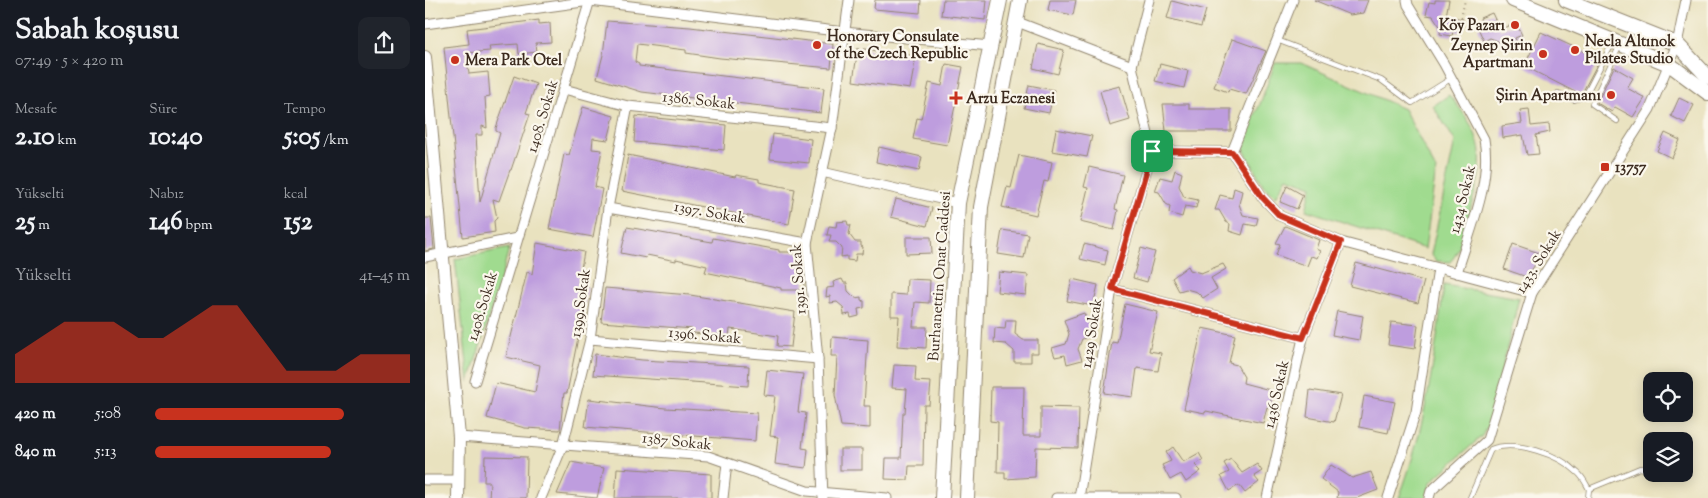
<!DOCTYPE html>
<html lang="tr">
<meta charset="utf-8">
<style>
body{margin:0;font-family:"Sorts Mill Goudy",serif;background:#20242c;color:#f1f3f6;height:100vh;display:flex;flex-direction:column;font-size:19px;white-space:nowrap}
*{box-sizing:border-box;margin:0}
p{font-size:16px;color:#9ea1a6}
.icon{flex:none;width:28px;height:28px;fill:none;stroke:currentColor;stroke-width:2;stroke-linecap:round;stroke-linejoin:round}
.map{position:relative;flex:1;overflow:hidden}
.sheet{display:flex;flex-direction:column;background:#171b24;width:425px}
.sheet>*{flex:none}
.controls{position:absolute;left:1218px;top:372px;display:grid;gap:10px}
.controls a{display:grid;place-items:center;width:50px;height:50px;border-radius:10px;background:#171b24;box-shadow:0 2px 12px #0003;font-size:25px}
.pin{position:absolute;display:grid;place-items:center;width:42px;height:42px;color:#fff;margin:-21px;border-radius:10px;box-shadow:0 2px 8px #0006}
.round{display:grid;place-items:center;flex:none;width:52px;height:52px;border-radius:10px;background:#20242c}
.overview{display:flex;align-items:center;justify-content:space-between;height:85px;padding:0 15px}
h1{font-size:28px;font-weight:800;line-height:38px}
.metrics{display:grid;grid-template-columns:repeat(3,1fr);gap:8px;height:85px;padding:5px 15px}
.metrics div{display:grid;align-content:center}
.metrics b{font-size:25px;font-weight:800}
.metrics small{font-size:14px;font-weight:400}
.metrics p{font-size:14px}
.chart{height:140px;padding:10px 15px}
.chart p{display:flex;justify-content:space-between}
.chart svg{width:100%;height:90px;margin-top:5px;fill:#c8321e;opacity:.7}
ul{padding:0 15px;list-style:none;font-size:16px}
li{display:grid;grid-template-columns:80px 60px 1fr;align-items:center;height:38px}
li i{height:12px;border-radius:6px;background:#c8321e}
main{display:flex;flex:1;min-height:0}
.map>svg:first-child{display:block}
</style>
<main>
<section class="sheet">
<div class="overview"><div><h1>Sabah koşusu</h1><p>07:49 · 5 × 420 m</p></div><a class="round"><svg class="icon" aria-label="share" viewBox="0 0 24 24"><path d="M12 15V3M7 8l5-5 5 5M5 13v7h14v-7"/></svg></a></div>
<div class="metrics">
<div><p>Mesafe</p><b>2.10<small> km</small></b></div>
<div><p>Süre</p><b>10:40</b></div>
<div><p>Tempo</p><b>5:05<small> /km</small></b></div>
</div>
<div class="metrics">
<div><p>Yükselti</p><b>25<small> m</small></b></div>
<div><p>Nabız</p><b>146<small> bpm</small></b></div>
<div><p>kcal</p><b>152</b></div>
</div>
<div class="chart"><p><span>Yükselti</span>41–45 m</p>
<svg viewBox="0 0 160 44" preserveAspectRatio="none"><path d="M0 44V30L10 22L20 14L30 14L40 14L50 22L60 22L70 14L80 6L90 6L100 22L110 38L120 38L130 38L140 30L150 30L160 30V44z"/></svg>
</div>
<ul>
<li><b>420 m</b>5:08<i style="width:74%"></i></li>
<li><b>840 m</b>5:13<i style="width:69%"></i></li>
</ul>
</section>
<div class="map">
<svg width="1283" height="498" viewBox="0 0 1283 498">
<rect width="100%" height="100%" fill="#fbf7ec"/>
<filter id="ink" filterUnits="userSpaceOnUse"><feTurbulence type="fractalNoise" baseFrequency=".02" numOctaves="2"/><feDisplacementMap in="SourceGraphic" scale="10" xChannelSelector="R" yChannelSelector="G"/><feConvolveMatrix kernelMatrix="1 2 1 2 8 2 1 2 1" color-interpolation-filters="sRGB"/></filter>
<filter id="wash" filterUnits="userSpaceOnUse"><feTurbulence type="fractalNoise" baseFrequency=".0096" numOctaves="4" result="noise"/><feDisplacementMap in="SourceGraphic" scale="20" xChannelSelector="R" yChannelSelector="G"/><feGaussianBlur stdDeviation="1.12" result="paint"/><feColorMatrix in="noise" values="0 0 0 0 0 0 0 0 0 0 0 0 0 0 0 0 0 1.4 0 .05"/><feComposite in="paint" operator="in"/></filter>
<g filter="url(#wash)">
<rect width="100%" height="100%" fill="#e9e2bf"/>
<!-- green -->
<g fill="#a0db8f" stroke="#6e8256">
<polygon points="850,63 876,63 979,109 1011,170 1000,249 881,210 887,186 862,177 851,197 838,185 816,144 835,104"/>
<path d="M1024,95C1066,144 1059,162 1042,220C1038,234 1035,252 1025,262L1011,261L1006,254L1030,141L1008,106Z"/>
<polygon points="84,248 76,279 44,382 30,259"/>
<path d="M1019,285L1094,298L1064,423L1057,436L1006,482L1001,498H974C1001,426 1009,361 1019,285Z"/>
</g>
<g id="blocks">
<!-- building -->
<g fill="#be9dde">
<polygon points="450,0 496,0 495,13 449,9"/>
<polygon points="518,0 562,0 560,20 516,15"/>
<polygon points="625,0 651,0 648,15 623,10"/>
<polygon points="889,0 943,0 938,13 925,15"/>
<polygon points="1010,0 1024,0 1021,16 1038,19 1036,32 1028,31 1027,36 1015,34 1016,28 1008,16 1001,15 1004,2 1010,3"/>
<polygon points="747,1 781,10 776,27 742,18"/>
<polygon points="1067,13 1075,30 1091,23 1097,35 1090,38 1092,43 1081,49 1078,43 1065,38 1059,41 1053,28 1058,26 1055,18"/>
<polygon points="114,20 114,24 125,23 126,42 111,43 112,52 94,54 93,44 64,46 65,51 41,53 44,74 63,72 65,96 60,97 62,128 57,126 57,135 51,135 55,202 75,133 71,131 71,128 89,76 111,84 101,113 105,114 86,170 85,170 74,201 68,199 72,218 69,221 70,232 38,237 19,47 44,44 42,29"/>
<polygon points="182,21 265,27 408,44 406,68 295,58 261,53 261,50 212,44 210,62 214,64 214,66 399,88 396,113 217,92 172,78 178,55"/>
<polygon points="1116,32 1175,59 1157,93 1154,94 1099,66"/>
<polygon points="807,39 841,51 821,94 804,89 803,92 789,87"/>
<polygon points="613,44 639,50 633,74 608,68"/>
<polygon points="433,48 491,56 485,89 428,81"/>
<polygon points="521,64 538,67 522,145 488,139 492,118 496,119 504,83 517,86"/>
<polygon points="735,64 763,71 759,88 730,81"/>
<polygon points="1189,67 1208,78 1202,88 1220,98 1208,117 1190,107 1187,112 1172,103"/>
<polygon points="604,85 629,90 624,113 599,108"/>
<polygon points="695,86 705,120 685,126 675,91"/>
<polygon points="1254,98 1269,105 1260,123 1246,116"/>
<polygon points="738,104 764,104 764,109 806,109 806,131 741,131"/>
<polygon points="158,107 189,116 183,140 168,138 167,149 177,150 170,187 177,189 168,237 124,229 139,154 144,155"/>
<polygon points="1104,109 1106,126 1124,124 1125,132 1111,135 1114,154 1102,155 1098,135 1078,138 1077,126 1097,123 1095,110"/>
<polygon points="211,116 301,125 299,150 209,142"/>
<polygon points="631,129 667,136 662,157 627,151"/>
<polygon points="1240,133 1255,140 1247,158 1232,151"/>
<polygon points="348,134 386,139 384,163 345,159"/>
<polygon points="454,147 497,157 494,171 451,162"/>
<polygon points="203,155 310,177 311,175 334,179 334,182 370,189 364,224 197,191"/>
<polygon points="594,155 627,162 623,182 619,181 611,215 577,207 582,187 586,188"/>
<polygon points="664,167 698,175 690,209 693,210 689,230 655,222 663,188 659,187"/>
<polygon points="750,170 757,173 754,186 759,197 773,200 771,208 760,206 757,217 744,213 745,206 741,204 734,192 730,191 735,177 747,180"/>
<polygon points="862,186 878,195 872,209 855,202"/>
<polygon points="809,188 817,191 814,204 818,215 833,218 831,226 820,224 817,235 804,231 805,224 801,222 794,210 790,210 795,195 807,198"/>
<polygon points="471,199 507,208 502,226 466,217"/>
<polygon points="0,218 6,218 9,249 0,251"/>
<polygon points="422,221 423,225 426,225 424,234 430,242 436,242 436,246 438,247 437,254 431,254 430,261 422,260 422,256 416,257 417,248 411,242 404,242 406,235 402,235 404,226 411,227 412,222"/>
<polygon points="860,226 894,240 891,249 895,251 892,258 886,256 882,266 851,255 855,244 851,243"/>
<polygon points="202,227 287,242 288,238 354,250 354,252 377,252 379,290 356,290 356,288 280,272 282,266 251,259 251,261 222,255 221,258 196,253"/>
<polygon points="577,230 603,234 599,258 573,254"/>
<polygon points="481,237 506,237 507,253 481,254"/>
<polygon points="112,243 159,252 153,285 163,287 142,393 139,393 135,430 100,428 62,418 71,383 110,392 115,365 81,357 102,272 107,274"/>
<polygon points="659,244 683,250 680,265 655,259"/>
<polygon points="1088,244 1117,254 1102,277 1079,269"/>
<polygon points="716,248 730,252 722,282 708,278"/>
<polygon points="931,263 999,281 993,303 925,286"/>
<polygon points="798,264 801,269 786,278 792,289 778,298 772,292 761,289 754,291 747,278 763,266 765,270 776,273"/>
<polygon points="574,272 603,275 601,295 572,292"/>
<polygon points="417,279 419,283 422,283 423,291 430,298 436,297 436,300 439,301 439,308 433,309 434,316 426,318 425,314 419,315 418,307 412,302 405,303 405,296 401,297 402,288 409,287 408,282"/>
<polygon points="482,279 505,280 504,303 490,302 488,327 502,327 501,348 472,346 474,316 466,316 466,294 481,295"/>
<polygon points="647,279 673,285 668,306 642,301"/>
<polygon points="180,288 265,295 370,312 366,347 352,346 353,336 305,329 304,336 268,333 268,329 176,322"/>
<polygon points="700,304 733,312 724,351 736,353 733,371 712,368 708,397 679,393 687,342 692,343"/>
<polygon points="912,311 938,316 934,340 907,335"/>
<polygon points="659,313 668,336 657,339 653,349 657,360 642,364 640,355 630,357 627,348 641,344 644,334 639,320"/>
<polygon points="581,320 591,320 590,334 598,340 613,340 613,353 606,353 606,362 589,362 589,351 581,344 569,343 570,328 580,329"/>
<polygon points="966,322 993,325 990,349 963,345"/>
<polygon points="777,328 810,335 804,363 812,365 819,377 818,383 845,390 844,396 847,396 844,408 842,407 838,423 781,411 780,413 759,409"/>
<polygon points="407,337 443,340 439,406 445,406 445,428 416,426 410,395 412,356 406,356"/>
<polygon points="170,354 217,360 324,366 323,386 168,375"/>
<polygon points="469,365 491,366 490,381 506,382 504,405 499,405 498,466 484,466 483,480 460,479 461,458 476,458 478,413 480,413 482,389 467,388"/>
<polygon points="342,370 378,374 373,412 381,413 377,448 383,449 381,468 350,464 353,437 345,436 350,396 339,395"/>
<polygon points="566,387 599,387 598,436 616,436 616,407 654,408 653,448 611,447 610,477 580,479 580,472 572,472 573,422 565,421"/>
<polygon points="885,390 916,395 909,422 882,417"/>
<polygon points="939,396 970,402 963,433 934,427"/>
<polygon points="164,399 240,408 332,413 330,441 160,427"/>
<polygon points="748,447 758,462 774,453 778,460 770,465 776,471 761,482 756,474 745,480 737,465 746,461 741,452"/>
<rect x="415" y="449" width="22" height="21"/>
<polygon points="60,456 102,457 101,498 64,498 65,482 59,482"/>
<polygon points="806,459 817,473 832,464 837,471 829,476 834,482 820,493 814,485 804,491 796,476 804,472 799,463"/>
<polygon points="146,462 179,468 172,498 132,494"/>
<polygon points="906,465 927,478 946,472 953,490 932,498 912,498 913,492 896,479"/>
<polygon points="192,468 286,474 286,498 190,498"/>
</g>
</g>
</g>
<g filter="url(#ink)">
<use href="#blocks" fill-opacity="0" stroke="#92866e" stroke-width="1"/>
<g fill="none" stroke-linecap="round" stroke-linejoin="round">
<defs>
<g id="lane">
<polyline points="852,40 956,80 987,103 1027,78"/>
<polyline points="1133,93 1149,100 1160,96 1188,42"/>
<polyline points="1192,121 1167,104 1195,45"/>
<polyline points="1239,474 1249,476"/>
<polyline points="1164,489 1215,468 1226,470"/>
<path d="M1045,498L1066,449C1091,440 1134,454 1153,473C1158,477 1161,484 1164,489L1163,498"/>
</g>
<g id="street">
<path d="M982,0L983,5L1019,64L1059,139C1067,183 1044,232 1032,273"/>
<polyline points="590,21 707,66"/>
<polyline points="0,24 165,1 419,32 565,46"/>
<polyline points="139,89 203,106 407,128"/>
<polyline points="727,151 807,152 838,198 855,216 916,242 1107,293"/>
<polyline points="807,152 868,0"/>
<polyline points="397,172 533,203"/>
<polyline points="183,208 382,243"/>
<polyline points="0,257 92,238"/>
<polyline points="687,289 878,338"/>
<polyline points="165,339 393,359"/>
<polyline points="50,381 165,0"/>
<polyline points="34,437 283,456 382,491 462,498"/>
<polyline points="0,480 34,480"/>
<polyline points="116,498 138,445 165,339 183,208 203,106"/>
<polyline points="298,498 302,463"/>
<polyline points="398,498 393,359 382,243 407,128 424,0"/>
<polyline points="631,498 751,498"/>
<polyline points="654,498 687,289 727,151 707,66 724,0"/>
<polyline points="842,498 878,338 916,242"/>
<polyline points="963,498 991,412 1013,269"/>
<polyline points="1004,498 1006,491 1062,440 1107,293 1225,109 1252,44 1261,0"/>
</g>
<polyline id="secondary" points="0,57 34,437 33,498"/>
<g id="primary">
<polyline points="1088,0 1244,64 1283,93"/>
<polyline points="1141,0 1252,44 1283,77"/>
<polyline points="517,498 533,203 575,0"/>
<polyline points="542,498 556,207 595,0"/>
</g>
</defs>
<!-- lane casing -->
<use href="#lane" stroke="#92866e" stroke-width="6"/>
<!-- street casing -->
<use href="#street" stroke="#92866e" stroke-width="11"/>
<!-- secondary casing -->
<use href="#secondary" stroke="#92866e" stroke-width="14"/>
<!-- primary casing -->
<use href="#primary" stroke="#92866e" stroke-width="16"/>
<!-- path -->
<polyline stroke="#92866e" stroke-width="2" stroke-dasharray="1 4" stroke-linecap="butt" points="1036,18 1040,0"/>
<!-- lane -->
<use href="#lane" stroke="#fff" stroke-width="4.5"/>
<!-- street -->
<use href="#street" stroke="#fff" stroke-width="9"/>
<!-- secondary -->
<use href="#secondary" stroke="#fff" stroke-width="12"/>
<!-- primary -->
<use href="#primary" stroke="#fff" stroke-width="14"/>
</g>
</g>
<g fill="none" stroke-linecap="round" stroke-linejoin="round" filter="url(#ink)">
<defs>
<polygon id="route" points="727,151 807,152 838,198 855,216 916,242 878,338 687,289"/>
</defs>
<!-- route casing -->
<use href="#route" stroke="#fff" stroke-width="10"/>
<!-- route -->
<use href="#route" stroke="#c8321e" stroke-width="6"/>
</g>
<!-- markers -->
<g fill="#c8321e" stroke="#fbf7ec" stroke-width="2">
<circle cx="1090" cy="25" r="5"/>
<circle cx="392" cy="45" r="5"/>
<circle cx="1150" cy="50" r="5"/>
<circle cx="1118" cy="54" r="5"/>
<circle cx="30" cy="60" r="5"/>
<circle cx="1186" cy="95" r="5"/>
<path d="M528.5 90.5h5v5h5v5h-5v5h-5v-5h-5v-5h5z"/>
<rect x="1175" y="162" width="10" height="10" rx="2.5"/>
</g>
<g text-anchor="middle" stroke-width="4.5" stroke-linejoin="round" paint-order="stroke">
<!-- poi labels -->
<g font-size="15" font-weight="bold" fill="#3b2a1e" stroke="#fbf7ec" text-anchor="start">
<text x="1080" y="30" text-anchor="end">Köy Pazarı</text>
<text x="402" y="41">Honorary Consulate<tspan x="402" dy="17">of the Czech Republic</tspan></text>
<text x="1160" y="46">Necla Altınok<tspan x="1160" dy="17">Pilates Studio</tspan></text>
<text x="1108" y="50" text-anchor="end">Zeynep Şirin<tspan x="1108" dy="17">Apartmanı</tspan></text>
<text x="40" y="65">Mera Park Otel</text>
<text x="1176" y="100" text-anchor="end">Şirin Apartmanı</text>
<text x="541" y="103">Arzu Eczanesi</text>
<text x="1190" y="172">13757</text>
</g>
<!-- street labels -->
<g font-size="15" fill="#3b2a1e" stroke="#fbf7ec">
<text transform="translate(274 100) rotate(6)" y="5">1386. Sokak</text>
<text transform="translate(117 116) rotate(-73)" y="5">1408. Sokak</text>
<text transform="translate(1037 199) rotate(-76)" y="5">1434 Sokak</text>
<text transform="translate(285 212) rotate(10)" y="5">1397. Sokak</text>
<text transform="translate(1113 261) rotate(-58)" y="5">1433. Sokak</text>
<text transform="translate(514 276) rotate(-86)" y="5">Burhanettin Onat Caddesi</text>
<text transform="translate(373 279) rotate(-94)" y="5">1391. Sokak</text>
<text transform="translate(155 303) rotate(-82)" y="5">1399.Sokak</text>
<text transform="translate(57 306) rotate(-73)" y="5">1408.Sokak</text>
<text transform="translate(666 333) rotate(-81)" y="5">1429 Sokak</text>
<text transform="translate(280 335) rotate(5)" y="5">1396. Sokak</text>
<text transform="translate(851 394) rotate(-77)" y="5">1436 Sokak</text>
<text transform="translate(252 441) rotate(6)" y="5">1387 Sokak</text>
</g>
</g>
</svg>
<div class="controls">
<a><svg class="icon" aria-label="locate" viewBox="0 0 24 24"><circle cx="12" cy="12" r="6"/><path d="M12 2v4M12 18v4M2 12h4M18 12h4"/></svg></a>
<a><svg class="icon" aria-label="layers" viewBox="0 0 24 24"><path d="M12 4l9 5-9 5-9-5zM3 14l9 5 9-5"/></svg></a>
</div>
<div class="pin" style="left:727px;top:151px;background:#1e9e55"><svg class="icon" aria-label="arrive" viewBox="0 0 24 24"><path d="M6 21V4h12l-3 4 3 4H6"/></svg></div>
</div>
</main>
